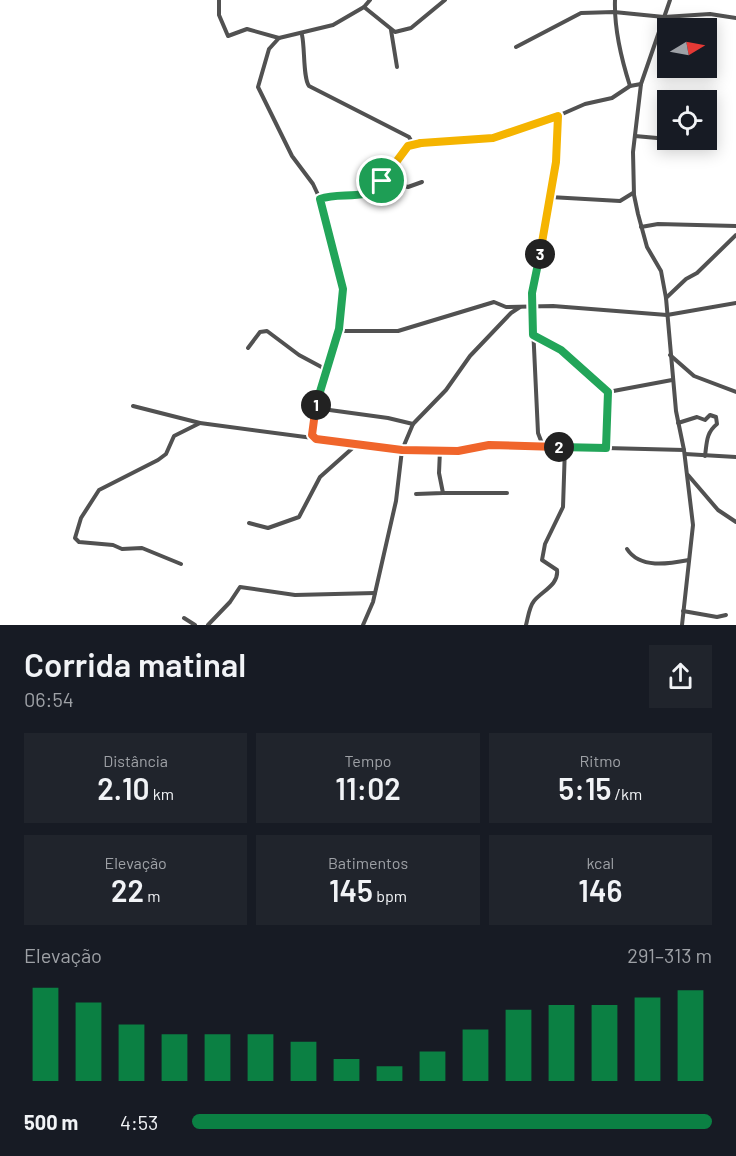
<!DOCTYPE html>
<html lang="pt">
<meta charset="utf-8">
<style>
body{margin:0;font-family:Barlow,sans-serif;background:#20242c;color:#f1f3f6;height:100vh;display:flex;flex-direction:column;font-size:22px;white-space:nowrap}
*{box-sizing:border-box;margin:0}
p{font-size:20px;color:#9ea1a6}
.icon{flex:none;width:33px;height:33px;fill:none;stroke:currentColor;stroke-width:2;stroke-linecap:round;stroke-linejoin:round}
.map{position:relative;height:625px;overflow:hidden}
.panel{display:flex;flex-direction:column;background:#171b24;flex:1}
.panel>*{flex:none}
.needle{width:39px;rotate:80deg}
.tools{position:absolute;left:657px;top:18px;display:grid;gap:12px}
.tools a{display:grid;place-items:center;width:60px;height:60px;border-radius:0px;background:#171b24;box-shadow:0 3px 15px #0003;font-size:30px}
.pin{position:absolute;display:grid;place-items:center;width:51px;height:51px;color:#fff;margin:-26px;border:3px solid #fff;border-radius:50%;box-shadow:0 2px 6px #0007}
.km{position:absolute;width:30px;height:30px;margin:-15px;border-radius:50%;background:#222;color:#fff;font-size:16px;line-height:30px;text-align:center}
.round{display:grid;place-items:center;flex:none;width:63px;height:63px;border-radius:0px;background:#20242c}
.overview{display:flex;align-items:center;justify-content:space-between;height:102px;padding:0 24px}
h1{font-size:33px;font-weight:600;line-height:45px}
.figures{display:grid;grid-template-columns:repeat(3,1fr);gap:9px;height:102px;padding:6px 24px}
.figures div{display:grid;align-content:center;border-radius:0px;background:#20242c;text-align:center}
.figures b{font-size:30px;font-weight:600}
.figures small{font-size:16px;font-weight:400}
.figures p{font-size:16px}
.chart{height:168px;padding:12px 24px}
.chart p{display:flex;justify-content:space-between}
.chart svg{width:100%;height:108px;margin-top:6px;stroke:#0b8043;stroke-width:6}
ul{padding:0 24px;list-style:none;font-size:20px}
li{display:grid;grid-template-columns:96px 72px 1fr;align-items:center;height:45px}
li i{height:15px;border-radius:8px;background:#0b8043}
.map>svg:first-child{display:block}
</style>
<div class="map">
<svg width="736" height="625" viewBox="0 0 736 625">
<rect width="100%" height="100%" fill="#fff"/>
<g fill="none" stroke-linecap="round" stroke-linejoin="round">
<!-- street -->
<g stroke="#515151" stroke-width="4">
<polyline points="219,0 219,15 228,36 247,29 279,38"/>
<polyline points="370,0 364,7 333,25 279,38 269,49 258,87 292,156 313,184 320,199 343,289 339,329 315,408 313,438 402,450 457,451 489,445 684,450"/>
<path d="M615,0C614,29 621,58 630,86"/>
<polyline points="670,0 641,84 633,152 634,195 638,214 647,247 661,271 666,298 676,411 684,450 693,525 682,625"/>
<polyline points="364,7 395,32 411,28 445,0"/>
<polyline points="391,30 397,67"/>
<path d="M302,35C305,48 303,78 309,86L409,137L413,144"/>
<polyline points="516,47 581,13 614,12 664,17 710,14 736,18"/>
<polyline points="635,136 668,139"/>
<polyline points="706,136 715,136"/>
<polyline points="383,181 408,187 422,182"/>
<polyline points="550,197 620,201 633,193"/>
<path d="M320,199C337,193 361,202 375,191C390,179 395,153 413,144L493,138L553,118L585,104L612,98L630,86L641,84"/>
<polyline points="641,227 658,224 736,226"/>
<polyline points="666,298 686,279 697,273 736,235"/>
<polyline points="338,331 398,331 494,302 506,307 553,306 667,315 736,303"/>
<polyline points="533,335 561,350 608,392 672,380"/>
<polyline points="248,348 260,332 267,331 299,355 327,370"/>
<polyline points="670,355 694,376 736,392"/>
<polyline points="133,406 200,423 313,438"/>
<polyline points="315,408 388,418 413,424"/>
<path d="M678,423L697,417L705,420L710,415L716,417L717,424C706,433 707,442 705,456"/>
<polyline points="543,446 538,433 532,305 556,162 558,116"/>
<polyline points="607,448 608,392"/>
<polyline points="685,454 736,457"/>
<polyline points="688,475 718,510 736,522"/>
<polyline points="443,493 507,493"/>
<polyline points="416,494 443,493 439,473 440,450"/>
<polyline points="249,523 268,528 299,517 320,477 356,445"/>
<path d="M627,549C640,569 668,564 689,560"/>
<polyline points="181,564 142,548 122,549 113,545 79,542 75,538 81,518 99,490 158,460 166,454 174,436 200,423"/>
<polyline points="683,611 717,617 726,615"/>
<polyline points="184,618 195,625"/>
<polyline points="208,625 230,602 240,587 295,595 375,593"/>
<polyline points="363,625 373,602 396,501 402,450 413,424 446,390 470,356 511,313 520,307"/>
<path d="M526,625C528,618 529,607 534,601C542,591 559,585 557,570L542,560L545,544L563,507L565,447"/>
</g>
</g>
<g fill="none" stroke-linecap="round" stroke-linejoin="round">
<defs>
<path id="split-1" d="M316,405L339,329L343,289L320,199C343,191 366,203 382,181"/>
<polyline id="split-2" points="316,405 312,435 316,439 402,450 458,451 489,445 559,447"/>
<polyline id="split-3" points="540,254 532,293 533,335 561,350 608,392 606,448 559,447"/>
<polyline id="split-4" points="421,143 493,138 558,116 556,162 540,254"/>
<polyline id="split-5" points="382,181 408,146 421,143"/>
</defs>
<!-- split-1 casing -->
<use href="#split-1" stroke="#fff" stroke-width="12"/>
<!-- split-2 casing -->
<use href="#split-2" stroke="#fff" stroke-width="12"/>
<!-- split-3 casing -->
<use href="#split-3" stroke="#fff" stroke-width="12"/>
<!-- split-4 casing -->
<use href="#split-4" stroke="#fff" stroke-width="12"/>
<!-- split-5 casing -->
<use href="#split-5" stroke="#fff" stroke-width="12"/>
<!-- split-1 -->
<use href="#split-1" stroke="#22a559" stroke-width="8"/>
<!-- split-2 -->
<use href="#split-2" stroke="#f0652b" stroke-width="8"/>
<!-- split-3 -->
<use href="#split-3" stroke="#22a559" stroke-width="8"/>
<!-- split-4 -->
<use href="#split-4" stroke="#f5b400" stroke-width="8"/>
<!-- split-5 -->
<use href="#split-5" stroke="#f5b400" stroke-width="8"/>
</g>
</svg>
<div class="tools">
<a><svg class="needle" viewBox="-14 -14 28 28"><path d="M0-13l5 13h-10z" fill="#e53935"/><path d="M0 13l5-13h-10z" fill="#9ea1a6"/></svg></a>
<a><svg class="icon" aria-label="locate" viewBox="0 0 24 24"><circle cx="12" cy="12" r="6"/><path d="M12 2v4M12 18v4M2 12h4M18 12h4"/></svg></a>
</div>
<div class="pin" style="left:382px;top:181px;background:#1e9e55"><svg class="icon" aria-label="arrive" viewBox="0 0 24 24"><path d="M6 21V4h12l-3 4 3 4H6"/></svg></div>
<b class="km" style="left:316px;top:405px">1</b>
<b class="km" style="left:559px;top:447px">2</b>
<b class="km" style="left:540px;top:254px">3</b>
</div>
<section class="panel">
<div class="overview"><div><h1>Corrida matinal</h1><p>06:54</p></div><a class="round"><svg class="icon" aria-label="share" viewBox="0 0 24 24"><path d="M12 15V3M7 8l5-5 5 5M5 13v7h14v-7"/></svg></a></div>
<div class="figures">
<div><p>Distância</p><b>2.10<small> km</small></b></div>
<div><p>Tempo</p><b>11:02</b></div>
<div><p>Ritmo</p><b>5:15<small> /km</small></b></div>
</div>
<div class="figures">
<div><p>Elevação</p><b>22<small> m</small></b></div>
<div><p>Batimentos</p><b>145<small> bpm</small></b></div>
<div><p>kcal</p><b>146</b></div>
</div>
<div class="chart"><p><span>Elevação</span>291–313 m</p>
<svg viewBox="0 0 160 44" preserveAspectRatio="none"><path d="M5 44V6M15 44V12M25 44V21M35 44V25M45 44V25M55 44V25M65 44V28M75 44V35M85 44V38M95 44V32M105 44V23M115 44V15M125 44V13M135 44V13M145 44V10M155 44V7"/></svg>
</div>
<ul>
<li><b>500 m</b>4:53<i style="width:100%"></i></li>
</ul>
</section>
